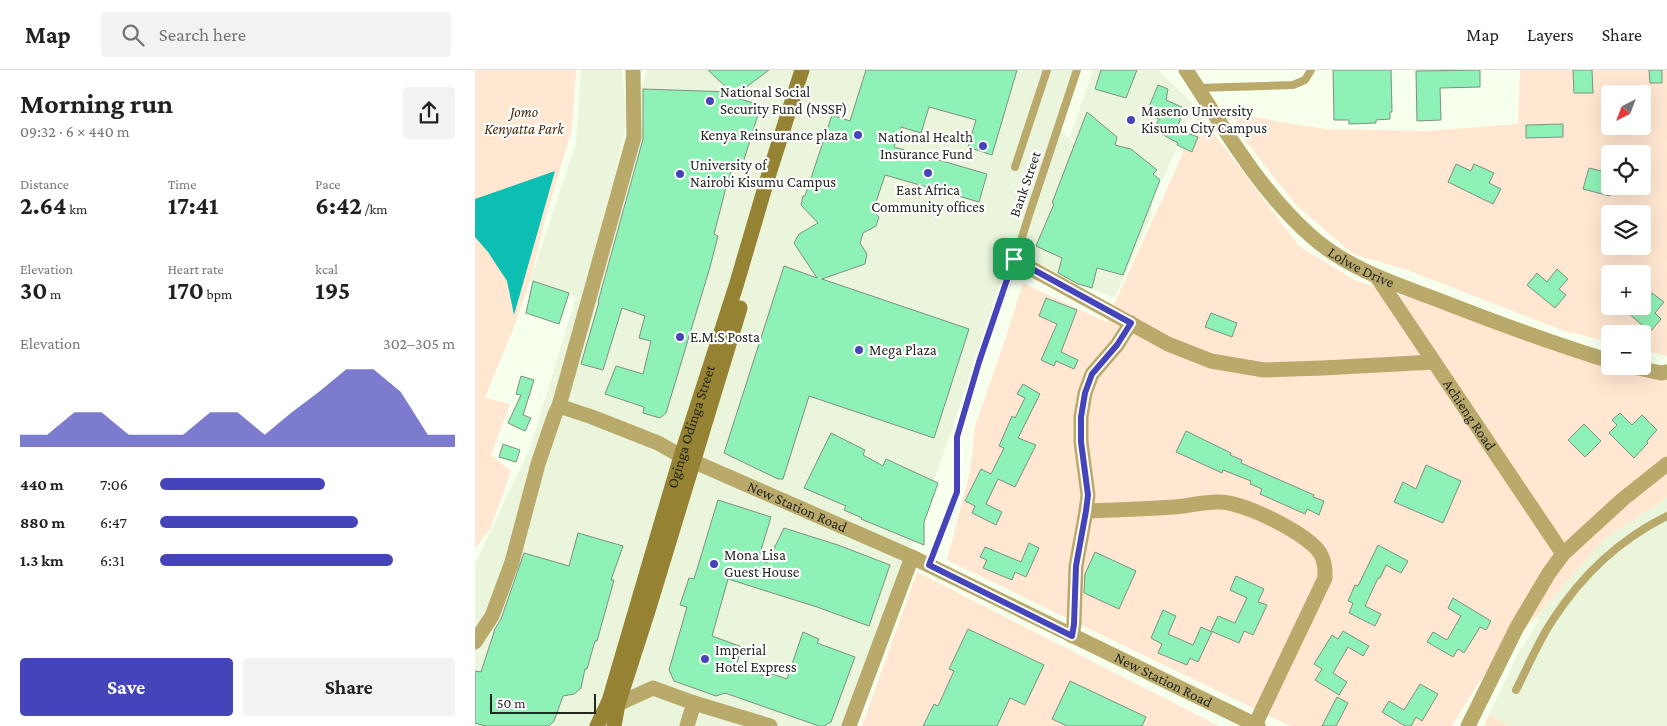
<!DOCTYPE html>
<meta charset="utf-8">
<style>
body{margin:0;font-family:"Crimson Pro",serif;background:#f2f2f2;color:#202124;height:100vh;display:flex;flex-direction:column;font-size:19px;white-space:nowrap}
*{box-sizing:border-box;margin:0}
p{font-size:16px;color:#757577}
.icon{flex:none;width:28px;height:28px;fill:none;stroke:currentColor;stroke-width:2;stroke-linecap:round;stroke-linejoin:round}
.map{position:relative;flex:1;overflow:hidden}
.side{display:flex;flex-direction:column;background:#fff;width:475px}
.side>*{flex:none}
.needle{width:32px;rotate:222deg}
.controls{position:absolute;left:1126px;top:15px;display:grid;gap:10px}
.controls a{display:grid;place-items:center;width:50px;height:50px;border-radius:5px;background:#fff;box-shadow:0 5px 20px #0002;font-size:25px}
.scale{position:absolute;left:15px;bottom:12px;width:106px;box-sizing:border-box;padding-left:5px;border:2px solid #242620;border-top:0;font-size:14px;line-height:18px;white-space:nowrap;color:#242620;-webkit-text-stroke:4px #fff;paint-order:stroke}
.pin{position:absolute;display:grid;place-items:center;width:42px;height:42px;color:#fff;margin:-21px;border-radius:10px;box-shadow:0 2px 8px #0006}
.round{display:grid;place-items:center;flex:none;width:52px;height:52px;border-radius:5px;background:#f2f2f2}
.summary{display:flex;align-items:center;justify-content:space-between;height:85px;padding:0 20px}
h1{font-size:28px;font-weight:700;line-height:38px}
.figures{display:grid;grid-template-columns:repeat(3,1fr);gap:8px;height:85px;padding:5px 20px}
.figures div{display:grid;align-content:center}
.figures b{font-size:25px;font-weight:700}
.figures small{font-size:14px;font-weight:400}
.figures p{font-size:14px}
.chart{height:140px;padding:10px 20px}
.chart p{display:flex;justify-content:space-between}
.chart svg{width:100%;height:90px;margin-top:5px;fill:#4644b9;opacity:.7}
.action{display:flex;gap:10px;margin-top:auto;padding:10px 20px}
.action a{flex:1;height:58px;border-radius:5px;background:#4644b9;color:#fff;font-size:20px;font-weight:700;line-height:58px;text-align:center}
.action a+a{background:#f2f2f2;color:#202124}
ul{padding:0 20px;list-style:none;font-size:16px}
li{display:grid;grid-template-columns:80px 60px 1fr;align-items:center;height:38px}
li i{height:12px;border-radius:6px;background:#4644b9}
header{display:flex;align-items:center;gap:30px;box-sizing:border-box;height:70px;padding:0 25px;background:#fff;border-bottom:1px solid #e0e0e0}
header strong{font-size:24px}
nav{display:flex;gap:28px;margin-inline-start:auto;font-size:18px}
.search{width:350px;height:45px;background:#f2f2f2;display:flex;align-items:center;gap:12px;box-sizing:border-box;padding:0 18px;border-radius:5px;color:#757577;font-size:19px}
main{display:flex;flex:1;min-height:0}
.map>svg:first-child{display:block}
</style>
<header>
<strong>Map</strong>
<div class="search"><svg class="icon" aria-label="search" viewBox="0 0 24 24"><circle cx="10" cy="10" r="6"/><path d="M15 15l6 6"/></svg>Search here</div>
<nav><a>Map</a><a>Layers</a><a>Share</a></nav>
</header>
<main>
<section class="side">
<div class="summary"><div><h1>Morning run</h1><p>09:32 · 6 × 440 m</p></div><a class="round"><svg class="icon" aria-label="share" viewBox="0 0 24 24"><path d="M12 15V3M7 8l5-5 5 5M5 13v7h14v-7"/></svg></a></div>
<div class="figures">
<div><p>Distance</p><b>2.64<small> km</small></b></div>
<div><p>Time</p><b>17:41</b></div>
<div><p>Pace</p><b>6:42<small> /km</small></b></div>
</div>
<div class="figures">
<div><p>Elevation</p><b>30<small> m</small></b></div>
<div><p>Heart rate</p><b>170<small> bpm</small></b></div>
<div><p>kcal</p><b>195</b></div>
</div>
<div class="chart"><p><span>Elevation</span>302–305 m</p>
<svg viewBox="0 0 160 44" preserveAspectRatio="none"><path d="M0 44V38L10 38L20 27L30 27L40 38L50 38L60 38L70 27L80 27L90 38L100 27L110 17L120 6L130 6L140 17L150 38L160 38V44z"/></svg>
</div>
<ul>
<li><b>440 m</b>7:06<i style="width:56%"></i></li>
<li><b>880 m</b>6:47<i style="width:67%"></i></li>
<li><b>1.3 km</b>6:31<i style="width:79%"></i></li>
</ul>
<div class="action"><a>Save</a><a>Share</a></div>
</section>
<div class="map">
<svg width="1192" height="656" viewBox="0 0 1192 656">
<rect width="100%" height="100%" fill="#f7ffed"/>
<!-- built -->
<g fill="#eaf5dc">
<polygon points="106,0 147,0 152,52 141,97 172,0 598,0 582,58 644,112 595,67 618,0 683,0 718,34 689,108 657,123 678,142 640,227 534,192 375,656 0,656 0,494 55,378 101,227 55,211 101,74"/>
<polygon points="1192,417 1192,656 1009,656 1045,579 1049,576 1063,551 1060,544 1093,499"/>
</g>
<!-- green -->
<g fill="#ffe7d1" fill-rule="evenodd">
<polygon points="0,0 101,0 97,59 70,150 55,211 39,257 10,328 35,334 16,385 36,401 16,457 0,479"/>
<path d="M1045,0H1192V286L1168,280V264H1135V272L1089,261L932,200L878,184L821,135L766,65L760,44L849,59L952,61L1043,54ZM1135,24H1168V56H1135ZM1135,84H1168V116H1135ZM1135,144H1168V176H1135ZM1135,204H1168V236H1135Z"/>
<polygon points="724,44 824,176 879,210 1135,292 1135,296 1148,296 1192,306 1192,428 1130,468 1004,612 977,656 815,656 472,490 495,402 500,356 531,267 548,213 631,252 704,92"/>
<polygon points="442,502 744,656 387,656"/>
<polygon points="1014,644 1033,655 1034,656 1009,656"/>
</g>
<!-- water -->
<polygon fill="#0cbfb2" points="80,101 39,245 32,211 13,182 0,167 0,129"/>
<!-- building -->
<g fill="#8ef1b5" stroke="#7f8f84">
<polygon points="233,0 294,0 258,27 286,35 267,96 259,94 252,114 239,164 243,166 235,197 191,343 185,348 168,343 169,337 130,324 141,296 168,304 176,271 164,268 170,246 147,238 128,300 106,294 124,232 123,232 168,69 168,19 256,22"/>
<polygon points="391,0 542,0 517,85 493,77 501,50 454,37 446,63 426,57 419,77 512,104 504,132 410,105 398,141 404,147 401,156 388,163 385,173 392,184 390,194 347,209 494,259 459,368 334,326 308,409 303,409 249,383 309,196 342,208 319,173 324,164 343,153 326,135 328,126 330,126 357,45 375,51"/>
<polygon points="626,0 662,0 651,28 620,19"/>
<polygon points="858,0 916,0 917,42 915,42 915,49 901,50 901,53 874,54 874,50 859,50"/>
<polygon points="1005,0 1005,17 965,18 966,50 942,51 941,1"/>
<polygon points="1098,0 1117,0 1118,23 1099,23"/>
<polygon points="1174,0 1187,0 1187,13 1175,13"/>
<polygon points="683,15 693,19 691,30 709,38 702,59 723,67 717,82 702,75 703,73 679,60 684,49 671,44"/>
<polygon points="612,42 642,67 640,75 656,79 682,100 678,104 685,110 648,205 622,198 617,218 603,214 583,203 587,188 561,176 579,134 577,133"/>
<polygon points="1088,54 1088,67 1051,68 1051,55"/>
<polygon points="981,94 996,101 999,94 1019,103 1014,113 1026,119 1018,134 973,112"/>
<polygon points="1114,98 1135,103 1135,126 1108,119"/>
<polygon points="1082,199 1093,209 1084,219 1091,225 1080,238 1052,215 1062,203 1072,212"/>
<polygon points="58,211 94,223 84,254 51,243"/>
<polygon points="1177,223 1189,232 1180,243 1186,249 1175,262 1145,236 1168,236"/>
<polygon points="571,228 602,240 586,282 603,290 599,299 581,291 579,296 566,290 582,254 564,246"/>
<polygon points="736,243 762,253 757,267 730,257"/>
<polygon points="46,306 59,310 48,345 56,348 50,361 33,353 46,325 41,324"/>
<polygon points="548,314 565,324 543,368 561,375 540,417 523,409 511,434 527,442 521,455 497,443 500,436 490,431 506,399 516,404 529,378 524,376 537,346 540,348 550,328 542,324"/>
<polygon points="1145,343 1157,355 1167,345 1182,360 1172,371 1173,373 1159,388 1134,363 1142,355 1137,350"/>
<polygon points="1109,354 1126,371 1110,387 1093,370"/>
<polygon points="711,361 756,383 755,385 767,390 766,393 839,425 838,427 849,431 844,445 832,439 830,444 785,424 787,419 775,414 776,411 748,400 747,403 701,382"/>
<polygon points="356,363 390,380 388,385 408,396 411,389 463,413 449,452 449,475 386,449 387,448 369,440 371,436 329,418"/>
<polygon points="28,374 45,380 41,392 24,387"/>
<polygon points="951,395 986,411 968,453 919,432 928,412 941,419"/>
<polygon points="243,430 296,447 283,490 292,493 309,458 363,475 415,495 394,556 342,537 253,509 237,566 267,577 261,596 290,606 291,602 312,609 328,562 344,569 342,573 380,587 356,652 349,656 344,656 250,623 241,626 199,611 194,600 212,537 205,535 214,508 219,509"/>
<polygon points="103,463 148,476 136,510 139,510 122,571 120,571 112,599 110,599 106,618 99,624 88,626 79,651 74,656 10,656 0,653 0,601 6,602 20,559 26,549 49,483 94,496"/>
<polygon points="554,473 564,478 551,507 540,502 537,510 508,498 512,490 505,487 510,477 546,492"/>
<polygon points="903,475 933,491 926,503 911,495 905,508 903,508 890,536 906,544 900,556 874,543 878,533 873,531 880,515 883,516"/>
<polygon points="620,482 661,501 644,539 609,523 610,504"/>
<polygon points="761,506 789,519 783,532 792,535 778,565 769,561 764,573 736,561 743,546 760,553 772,528 755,520"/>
<polygon points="978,528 1016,551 1011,560 1005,557 989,583 983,579 978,587 952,572 958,562 972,570 986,546 973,538"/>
<polygon points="688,540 701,546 693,564 718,575 726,557 737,562 723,592 715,588 712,595 683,583 687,574 676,568"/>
<polygon points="493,559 569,595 550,635 535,628 522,656 448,656 459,634 463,636 479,601 474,599"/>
<polygon points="868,561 894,576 888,586 873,577 858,603 872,612 864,625 840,610 847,599 839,594 857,565 863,569"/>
<polygon points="595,611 671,647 667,656 592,656 577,649"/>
<polygon points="945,614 963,624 947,651 941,647 936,656 930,656 907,642 914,631 929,640"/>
<polygon points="862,627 873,633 861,656 847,656"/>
</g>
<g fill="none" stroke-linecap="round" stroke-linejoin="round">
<!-- lane -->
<g stroke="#b9aa6c" stroke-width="8">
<polyline points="723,18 818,15 830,10 836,0"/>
<polyline points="540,97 572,0"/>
<polyline points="454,495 477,438 482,422 482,367 504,292 538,196 554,145 602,0"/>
<path d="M1041,620C1053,597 1063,572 1077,551C1106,506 1143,470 1192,446"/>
</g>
<!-- street -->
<g stroke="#b9aa6c" stroke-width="15">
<path id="s1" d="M711,0C749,58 784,120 836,166C874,200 924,215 971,233C1025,254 1079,274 1135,291"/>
<polyline points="539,189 693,274 736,291 789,300 848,298 959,292"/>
<path id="s2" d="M902,207L1088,484"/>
<polyline points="1154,296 1186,303 1192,302"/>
<path id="s3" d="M84,336L117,347L183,373L206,386L437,487L783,656"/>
<path d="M611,441C641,440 670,439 699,437C714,436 730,431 745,432C768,432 832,463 845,483C850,491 850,499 850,508L780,655"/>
<polyline points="597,566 599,554 601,496 611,441 613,425 606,372 606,347 610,323 617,304 642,275 656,253"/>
<polyline points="0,572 17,546 37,492 63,394 80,344 84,336 159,67 158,0"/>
<polyline points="134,631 143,634 178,618 219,633 295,656"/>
<polyline points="212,656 219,633"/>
<polyline points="374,656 437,487"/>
<polyline points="993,656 1042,557 1074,503 1088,484 1148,429 1192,394"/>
</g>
<!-- secondary -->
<g stroke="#958232" stroke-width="15">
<path id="s4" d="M122,656L134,631L206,386L261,216L293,107L327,0"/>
<polyline points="139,656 143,634 173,541 265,238"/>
</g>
</g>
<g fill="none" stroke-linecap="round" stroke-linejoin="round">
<defs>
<polygon id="route" points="539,189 656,253 642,275 617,304 610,323 606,347 606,372 613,425 611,441 601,496 599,554 597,566 454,495 482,422 482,367 504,292"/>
</defs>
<!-- route casing -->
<use href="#route" stroke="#fff" stroke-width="10"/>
<!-- route -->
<use href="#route" stroke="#4644b9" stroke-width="6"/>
</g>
<!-- markers -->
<g fill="#4644b9" stroke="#fff" stroke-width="2">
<circle cx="235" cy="31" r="5"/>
<circle cx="656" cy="50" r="5"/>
<circle cx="383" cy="65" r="5"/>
<circle cx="508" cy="76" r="5"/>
<circle cx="453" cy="103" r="5"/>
<circle cx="205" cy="104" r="5"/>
<circle cx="205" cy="267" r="5"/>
<circle cx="384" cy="280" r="5"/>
<circle cx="239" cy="494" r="5"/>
<circle cx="230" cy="589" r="5"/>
</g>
<g text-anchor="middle" stroke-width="4.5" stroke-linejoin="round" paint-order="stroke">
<!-- poi labels -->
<g font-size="15" fill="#242620" stroke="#fff" text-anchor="start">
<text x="245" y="27">National Social<tspan x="245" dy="17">Security Fund (NSSF)</tspan></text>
<text x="666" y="46">Maseno University<tspan x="666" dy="17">Kisumu City Campus</tspan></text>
<text x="373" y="70" text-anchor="end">Kenya Reinsurance plaza</text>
<text x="498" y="72" text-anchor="end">National Health<tspan x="498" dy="17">Insurance Fund</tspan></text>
<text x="215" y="100">University of<tspan x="215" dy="17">Nairobi Kisumu Campus</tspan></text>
<text x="453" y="125" text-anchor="middle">East Africa<tspan x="453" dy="17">Community offices</tspan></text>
<text x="215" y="272">E.M.S Posta</text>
<text x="394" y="285">Mega Plaza</text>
<text x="249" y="490">Mona Lisa<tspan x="249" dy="17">Guest House</tspan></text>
<text x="240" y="585">Imperial<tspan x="240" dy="17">Hotel Express</tspan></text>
</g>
<!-- park labels -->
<g font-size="15" font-style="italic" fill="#472a09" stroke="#fff">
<text x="49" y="47">Jomo<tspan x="49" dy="17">Kenyatta Park</tspan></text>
</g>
<!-- street labels -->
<g font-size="15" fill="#242620" stroke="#fff">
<text transform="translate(550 114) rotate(-71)" y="5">Bank Street</text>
<text dy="5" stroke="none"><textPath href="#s1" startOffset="268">Lolwe Drive</textPath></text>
<text dy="5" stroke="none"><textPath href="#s2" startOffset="166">Achieng Road</textPath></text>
<text dy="5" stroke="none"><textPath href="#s4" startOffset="314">Oginga Odinga Street</textPath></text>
<text dy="5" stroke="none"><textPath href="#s3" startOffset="259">New Station Road</textPath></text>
<text dy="5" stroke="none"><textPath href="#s3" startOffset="664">New Station Road</textPath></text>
</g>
</g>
</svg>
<div class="controls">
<a><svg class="needle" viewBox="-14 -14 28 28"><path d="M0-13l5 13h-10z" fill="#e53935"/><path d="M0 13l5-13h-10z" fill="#757577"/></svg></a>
<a><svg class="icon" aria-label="locate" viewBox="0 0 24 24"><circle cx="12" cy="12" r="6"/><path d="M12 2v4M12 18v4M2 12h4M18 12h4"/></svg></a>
<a><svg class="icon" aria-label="layers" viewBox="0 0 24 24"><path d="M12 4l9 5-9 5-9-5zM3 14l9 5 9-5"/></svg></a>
<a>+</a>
<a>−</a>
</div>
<div class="scale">50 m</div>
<div class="pin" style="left:539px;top:189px;background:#1e9e55"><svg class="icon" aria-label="arrive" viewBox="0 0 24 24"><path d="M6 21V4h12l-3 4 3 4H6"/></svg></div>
</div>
</main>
